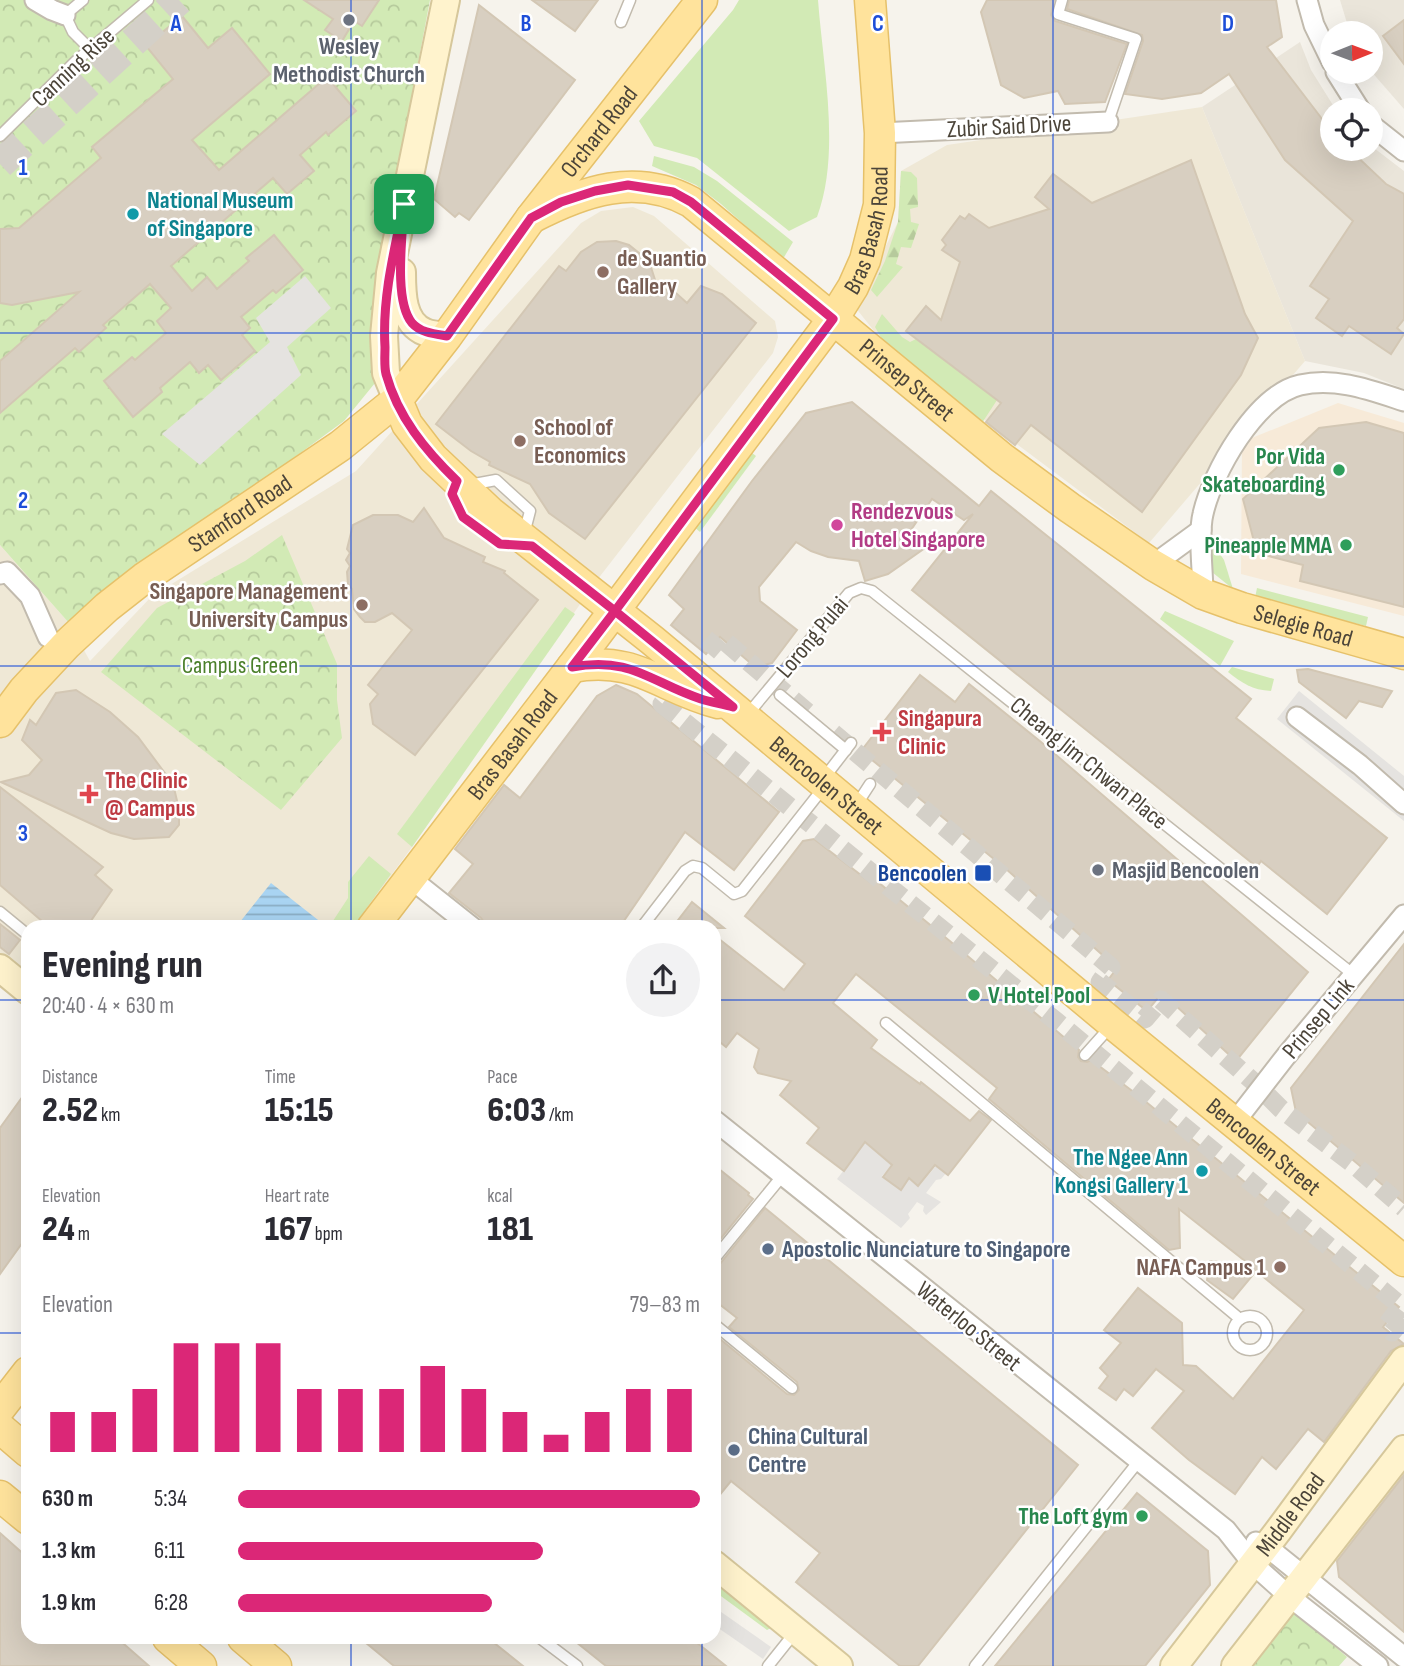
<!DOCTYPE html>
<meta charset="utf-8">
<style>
body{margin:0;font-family:"Sofia Sans Condensed",sans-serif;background:#f2f2f3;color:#2b2b33;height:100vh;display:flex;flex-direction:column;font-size:26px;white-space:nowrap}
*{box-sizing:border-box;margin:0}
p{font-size:23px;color:#7c7c81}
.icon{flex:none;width:38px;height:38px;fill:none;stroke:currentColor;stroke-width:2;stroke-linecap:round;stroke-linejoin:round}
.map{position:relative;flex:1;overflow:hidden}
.panel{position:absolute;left:21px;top:920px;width:700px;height:724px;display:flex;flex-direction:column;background:#fff;border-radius:21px;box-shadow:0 7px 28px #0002}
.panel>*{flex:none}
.needle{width:46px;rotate:89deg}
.fabs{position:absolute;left:1320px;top:21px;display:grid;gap:14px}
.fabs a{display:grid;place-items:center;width:63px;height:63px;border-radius:50%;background:#fff;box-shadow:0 7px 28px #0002;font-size:35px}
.pin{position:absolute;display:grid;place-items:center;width:60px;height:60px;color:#fff;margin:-30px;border-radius:14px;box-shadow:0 4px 10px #0006}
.round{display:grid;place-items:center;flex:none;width:74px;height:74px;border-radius:37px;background:#f2f2f3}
.head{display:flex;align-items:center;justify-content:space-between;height:119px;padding:0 21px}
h1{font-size:38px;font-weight:800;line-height:52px}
.stats{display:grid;grid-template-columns:repeat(3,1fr);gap:10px;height:119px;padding:7px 21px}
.stats div{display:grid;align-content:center}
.stats b{font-size:35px;font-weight:800}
.stats small{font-size:19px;font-weight:400}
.stats p{font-size:19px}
.chart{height:196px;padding:14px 21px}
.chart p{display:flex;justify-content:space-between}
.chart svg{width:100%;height:126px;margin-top:7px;stroke:#db2777;stroke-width:6}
ul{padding:0 21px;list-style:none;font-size:23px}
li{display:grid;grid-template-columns:112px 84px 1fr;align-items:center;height:52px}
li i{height:18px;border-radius:9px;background:#db2777}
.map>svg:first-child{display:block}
</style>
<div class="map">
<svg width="1404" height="1666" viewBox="0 0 1404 1666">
<defs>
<pattern id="forest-firs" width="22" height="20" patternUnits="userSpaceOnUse" patternTransform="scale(1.75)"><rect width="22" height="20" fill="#d2eab5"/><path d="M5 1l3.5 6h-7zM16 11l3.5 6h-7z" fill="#b6ca9c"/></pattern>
<pattern id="park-crowns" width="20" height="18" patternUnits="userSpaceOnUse" patternTransform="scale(1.75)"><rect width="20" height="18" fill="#d2eab5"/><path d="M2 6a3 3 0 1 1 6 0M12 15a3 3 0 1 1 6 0" fill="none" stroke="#b6ca9c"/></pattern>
<pattern id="water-rules" width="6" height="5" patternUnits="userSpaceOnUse" patternTransform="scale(1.75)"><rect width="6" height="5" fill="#a9d4f2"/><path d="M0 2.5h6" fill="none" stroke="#8caec5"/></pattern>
</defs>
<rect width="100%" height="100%" fill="#f6f3ec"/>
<!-- residential -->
<g fill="#eae5da">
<polygon points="1340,0 1404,0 1404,109 1370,70 1370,33 1350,33"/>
<polygon points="1300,42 1311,70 1336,110 1332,110 1332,149 1370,149 1370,145 1404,171 1404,389 1364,373 1305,361 1202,107"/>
</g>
<!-- commercial -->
<polygon fill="#f7ead8" points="1338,403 1404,423 1404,616 1241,574 1242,442"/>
<!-- education -->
<g fill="#efe8d6">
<polygon points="1202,107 1305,361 1149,543 886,346 855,307 898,222 901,171 947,145"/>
<polygon points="633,207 654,216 775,321 778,337 773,353 594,584 412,847 353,927 28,928 28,1003 0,976 0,545 69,623 90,661 152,596 356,471 581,223 601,211"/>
</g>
<!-- green -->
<g fill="#d2eab5">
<path d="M739,0H818C823,67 841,153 817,217L789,231L697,158L654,146L639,121L733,10Z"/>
<polygon points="654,156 694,167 717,181 793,242 783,259 721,204 696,185 652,166"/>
<polygon points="882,314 902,337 910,342 916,339 997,400 982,423 886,346 875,327"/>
<polygon points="748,450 756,456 700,532 693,526"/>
<polygon points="1210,539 1224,560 1233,589 1207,568"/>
<polygon points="1257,588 1368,617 1366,626 1255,598"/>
<polygon points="565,607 575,614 412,847 397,834"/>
<polygon points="1165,611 1234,641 1220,666 1160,619"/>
<path d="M1232,667L1274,679L1271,691C1252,690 1242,683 1228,672Z"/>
<polygon points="369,856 391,874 353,927 329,927 348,898 348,882"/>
<polygon points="718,1582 777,1625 767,1630 714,1591 714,1586"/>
</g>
<!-- forest -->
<polygon fill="url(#forest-firs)" points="901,171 911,172 917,178 918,207 910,209 911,222 919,224 911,248 901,247 896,264 903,267 877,297 871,290 885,261 898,222"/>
<!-- park -->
<g fill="url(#park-crowns)">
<polygon points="0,0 430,0 374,295 375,383 344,421 69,623 0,545"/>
<polygon points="282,535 337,664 337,700 342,738 281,810 101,672 157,608 245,561"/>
<polygon points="1279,1598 1347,1657 1339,1666 1222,1666"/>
</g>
<!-- parking -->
<g fill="#e5e3e0">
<polygon points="305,276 331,308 287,347 301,375 200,465 162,434 270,342 256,318"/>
<polygon points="1299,691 1404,776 1404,821 1277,719"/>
<polygon points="883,1120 894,1134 879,1155 892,1165 882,1176 900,1189 910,1177 920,1185 936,1166 947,1172 941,1179 936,1180 926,1193 941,1202 926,1215 923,1211 924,1206 917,1202 908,1214 910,1218 901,1228 837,1179"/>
<polygon points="714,1607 771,1647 763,1659 714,1625"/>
</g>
<!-- water -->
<polygon fill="url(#water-rules)" points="271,883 327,927 236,927"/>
<!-- building -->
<g fill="#d8cfc1" stroke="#d3c7b4" stroke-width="2">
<polygon points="304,0 379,0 362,26 354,21 342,41 325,30 333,19"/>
<polygon points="532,0 598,0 575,31"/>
<polygon points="987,0 1054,0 1051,15 1055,21 1127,44 1105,102 1065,104 1058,91 1024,98 1001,85 981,12"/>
<polygon points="1069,0 1276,0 1282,37 1267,47 1332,132 1332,149 1349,149 1386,184 1404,194 1404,319 1397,328 1404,334 1391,354 1349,326 1342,336 1316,318 1329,299 1310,286 1353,221 1285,160 1229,74 1201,93 1162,99 1125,94 1143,41 1142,35 1067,9"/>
<polygon points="479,5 575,80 469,220 459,213 455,217 434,199"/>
<polygon points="182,16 208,48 232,28 270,74 192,140 219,170 327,77 356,111 328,135 326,132 300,155 314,171 287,194 273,178 171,266 192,291 207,277 217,289 249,261 246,258 274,235 303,270 276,293 273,290 241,317 250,328 242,335 255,351 221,380 208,365 199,373 190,362 160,388 162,392 133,417 104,381 132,357 135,360 166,333 157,321 171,308 150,284 103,325 106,328 79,352 75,348 0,413 0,361 79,292 12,305 0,303 0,229 19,228 101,158 92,147 173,79 146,46"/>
<polygon points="1404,20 1404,64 1383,36"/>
<polygon points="1191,160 1245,314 1258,338 1241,375 1142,512 1031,425 1015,445 986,422 1001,403 906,331 926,306 941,320 960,262 942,250 946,245 942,240 960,216 965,219 969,214 989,228 1049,209 1035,197 1053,174 1092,203"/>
<polygon points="616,241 629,245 649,261 657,286 676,293 687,303 701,286 722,294 756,323 585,539 549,513 530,484 489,465 490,462 471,451 436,424 559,266 566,271 581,252 597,242"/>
<polygon points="852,402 979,506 991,491 1251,699 1236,718 1387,838 1327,914 1261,861 1257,867 912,590 973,514 964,520 932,499 911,530 932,543 888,574 865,581 859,561 828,557 811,551 796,542 759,587 760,601 797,630 772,663 755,667 720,637 706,654 671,625 684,609 669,595 752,481 806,413"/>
<polygon points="1366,422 1404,433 1404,607 1300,581 1303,565 1257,553 1243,499 1319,428"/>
<polygon points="424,508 444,538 485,557 483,562 505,571 504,573 538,600 415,755 373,724 370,704 378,694 368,685 412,630 392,613 375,622 365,622 360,617 354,609 352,589 348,584 347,572 350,566 346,560 350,553 347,549 353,525 373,515 398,515 413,522"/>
<polygon points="1308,669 1392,691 1382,707 1359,701 1346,718 1299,682 1297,670"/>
<polygon points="920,675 955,702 969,684 1041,742 1308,972 1236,1061 1162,993 1147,1011 1108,980 1117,968 1005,868 861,751"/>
<polygon points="616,685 637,694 779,812 734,870 685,832 619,928 488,928 481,918 449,893 473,864 455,849 504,785 520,798 597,696"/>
<polygon points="76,690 110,712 138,737 173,784 179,809 179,825 169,837 134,839 111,833 1,782 29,775 42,760 22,740 30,720 36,725 56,693"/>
<polygon points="0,787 103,867 95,875 112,890 86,928 50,928 0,885"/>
<polygon points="814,839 870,882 873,878 951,942 1079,1050 1078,1057 1081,1061 1087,1062 1091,1060 1135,1093 1399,1307 1383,1327 1404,1344 1391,1351 1324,1442 1308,1429 1276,1469 1262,1457 1235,1494 1189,1460 1152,1428 1184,1391 1156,1369 1133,1396 1124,1389 1116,1400 1099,1388 1108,1376 1100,1368 1121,1343 1104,1330 1138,1288 1182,1323 1183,1365 1196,1366 1233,1399 1304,1310 1256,1271 1233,1299 1207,1280 1210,1261 1250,1265 1179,1209 1180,1248 1169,1250 989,1099 997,1088 856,974 833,1003 877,1040 871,1048 920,1084 921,1082 970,1121 979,1111 991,1120 948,1175 935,1165 918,1186 909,1178 901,1190 883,1177 892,1165 865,1142 844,1171 807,1143 819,1128 780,1095 791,1081 758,1073 754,1067 759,1049 737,1033 726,1047 714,1037 714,935 784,990 805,964 745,916 803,841"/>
<polygon points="692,902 724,928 672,928"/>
<polygon points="0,924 20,940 9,954 0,947"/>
<polygon points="1404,944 1404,1203 1296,1112 1291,1088"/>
<polygon points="28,1089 28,1235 0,1274 0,1128"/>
<polygon points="714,1165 749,1193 748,1195 753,1199 714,1247"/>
<polygon points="765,1208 1078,1465 918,1666 900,1666 796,1582 820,1553 731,1481 714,1502 714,1347 720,1339 787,1394 794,1395 799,1390 797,1382 729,1327 737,1318 714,1300 714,1266 720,1264"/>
<polygon points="1404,1475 1404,1632 1339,1577 1337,1561"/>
<polygon points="1137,1493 1208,1551 1210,1585 1145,1666 995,1666"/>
<polygon points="0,1533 28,1558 28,1638 117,1638 149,1666 0,1666"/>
<polygon points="360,1638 488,1638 523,1666 394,1666"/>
<polygon points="571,1638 691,1638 726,1666 606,1666"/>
</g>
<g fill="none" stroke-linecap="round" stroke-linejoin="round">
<!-- street-tunnel -->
<g stroke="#d4d0c8" stroke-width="19" stroke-dasharray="19 10" stroke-linecap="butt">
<polyline points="807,712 720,637 662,704 1057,1022 1401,1306 1386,1326 1392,1332 1404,1318"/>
<polyline points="833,733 1111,967 1100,982 1145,1019 1161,1000 1256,1084 1281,1109 1352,1163 1404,1208"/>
</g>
<!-- primary-tunnel -->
<polyline stroke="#d4d0c8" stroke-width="30" stroke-dasharray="30 15" stroke-linecap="butt" points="0,164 179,0"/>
<defs>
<g id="lane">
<polyline points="83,0 65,15 73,32 90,49"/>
<polyline points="1062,0 1058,14 1136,39 1108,122"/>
<polyline points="621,22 630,0"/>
<polyline points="0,136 76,61 148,0"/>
<polyline points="469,485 496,480 530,511 524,534"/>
<polyline points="455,486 452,494 463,517 500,544 518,544"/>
<polyline points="780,695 846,750"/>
<polyline points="748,714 849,593 861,588 872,591 1354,975"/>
<polyline points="824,778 851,743"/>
<polyline points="857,804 870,784"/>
<polyline points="0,912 28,935"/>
<polyline points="641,928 685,871 693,866 702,868 734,894 742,891 824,787"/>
<polyline points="886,1023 1240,1319"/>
<polyline points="1085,1055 1110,1027"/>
<polyline points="714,1259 783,1175"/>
<circle cx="1250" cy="1333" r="17"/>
<polyline points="714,1324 792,1388"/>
<polyline points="540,1638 577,1666"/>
<polyline points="768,1666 796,1631"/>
<polyline points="975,1666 1138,1462"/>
</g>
<g id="street">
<polyline points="35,0 52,10 65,15"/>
<polyline points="1307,0 1314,25 1332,62"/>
<polyline points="1336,72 1360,110"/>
<polyline points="1370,124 1404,151"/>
<polyline points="880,133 1108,122"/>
<polyline points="1153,565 1201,530"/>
<polyline points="0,574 7,572 30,596 48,637"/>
<path d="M1203,594C1203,572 1198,534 1203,514C1212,473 1256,395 1300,385C1336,377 1370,390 1404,401"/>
<polyline points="1297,717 1360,765 1404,804"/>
<polyline points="410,878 473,928"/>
<polyline points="714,1120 1226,1530 1253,1564 1290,1597 1378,1666"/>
<polyline points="1234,1123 1286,1056 1404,915"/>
<polyline points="1256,1542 1266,1546 1404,1657"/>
</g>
<g id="secondary">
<path d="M402,272C402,293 402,323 425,332C432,335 440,335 447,336"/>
<polyline points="397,400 386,373 384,336 390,273 446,0"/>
<polyline points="0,968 28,991"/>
<polyline points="714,1564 839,1666"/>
<path id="s1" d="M1174,1666L1278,1531L1404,1360"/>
<polyline points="1235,1666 1404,1449"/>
</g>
<g id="primary">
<path id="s2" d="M531,218C583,191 636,172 691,202L1002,458L1070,508L1153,565L1203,594L1242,608L1404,654"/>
<path id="s3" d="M397,400L407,424L433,458L490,512L652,640L1113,1024L1404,1261"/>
<path d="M572,667C637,655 660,688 718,703"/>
<path id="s4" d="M0,722L24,690L66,645L107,607L144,578L340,446L397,400L447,336L531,218L702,0"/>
<path id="s5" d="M372,928L572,667L833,319L853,287L865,260L879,205L880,133L870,0"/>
<polyline points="0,1408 28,1372"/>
<polyline points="0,1428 28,1452"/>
<polyline points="0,1496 28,1519"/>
<polyline points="168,1638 201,1666"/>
<polyline points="243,1638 276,1666"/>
</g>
</defs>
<!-- lane casing -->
<use href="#lane" stroke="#c2bbae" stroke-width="13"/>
<!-- street casing -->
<use href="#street" stroke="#c2bbae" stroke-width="23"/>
<!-- secondary casing -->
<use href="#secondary" stroke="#d6c79b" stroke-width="30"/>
<!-- primary casing -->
<use href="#primary" stroke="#e6c16a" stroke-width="33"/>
<!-- lane -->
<use href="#lane" stroke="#fff" stroke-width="10"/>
<!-- street -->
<use href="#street" stroke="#fff" stroke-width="19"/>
<!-- secondary -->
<use href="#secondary" stroke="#fff3cd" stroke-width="26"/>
<!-- primary -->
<use href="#primary" stroke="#ffe39c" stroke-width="30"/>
</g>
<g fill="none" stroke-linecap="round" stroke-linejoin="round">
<defs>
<path id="route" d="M404,204C394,251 382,299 385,347C385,356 384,366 386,374C398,417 425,450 457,481L452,494L463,517L500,544L532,546L615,611L572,667C631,656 650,682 701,699C711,702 722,704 733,707L615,611L833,319L691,202L673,192L628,185L595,191L561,202L531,218L447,336C435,334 421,333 412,323C393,300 403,233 404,204"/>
</defs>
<!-- route casing -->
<use href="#route" stroke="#fff" stroke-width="14"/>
<!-- route -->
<use href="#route" stroke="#db2777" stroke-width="9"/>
</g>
<!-- grid -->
<path fill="none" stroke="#1d4ed8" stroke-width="2" stroke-opacity="0.55" d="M351,0V928M702,0V928M1053,0V1666M0,333H1404M0,666H1404M0,1000H28M714,1000H1404M0,1333H28M714,1333H1404M351,1638V1666M702,1638V1666"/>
<!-- markers -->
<g fill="#6b7280" stroke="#fff" stroke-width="2.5">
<circle cx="349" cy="20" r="7"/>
<circle cx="1098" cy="870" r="7"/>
</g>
<g fill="#0f9aa8" stroke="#fff" stroke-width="2.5">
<circle cx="133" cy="214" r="7"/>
<circle cx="1202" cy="1171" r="7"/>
</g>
<g fill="#8d6e63" stroke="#fff" stroke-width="2.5">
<circle cx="603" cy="272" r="7"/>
<circle cx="520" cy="441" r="7"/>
<circle cx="362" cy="605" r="7"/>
<circle cx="1280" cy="1267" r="7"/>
</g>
<g fill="#2e9e5b" stroke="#fff" stroke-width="2.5">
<circle cx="1339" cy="470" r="7"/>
<circle cx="1346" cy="545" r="7"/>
<circle cx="974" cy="995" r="7"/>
<circle cx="1142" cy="1516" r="7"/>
</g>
<circle fill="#d1479c" stroke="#fff" stroke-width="2.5" cx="837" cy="525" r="7"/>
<g fill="#e0444e" stroke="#fff" stroke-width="2.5">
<path d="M878.5 721.5h7v7h7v7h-7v7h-7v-7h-7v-7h7z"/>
<path d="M85.5 783.5h7v7h7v7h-7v7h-7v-7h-7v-7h7z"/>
</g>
<rect fill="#1a4fb4" stroke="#fff" stroke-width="2.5" x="974" y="864" width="18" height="18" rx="3.5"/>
<g fill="#5c6f8a" stroke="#fff" stroke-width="2.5">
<circle cx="768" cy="1249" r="7"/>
<circle cx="734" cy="1450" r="7"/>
</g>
<g text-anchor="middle" stroke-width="5" stroke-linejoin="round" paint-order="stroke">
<!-- worship labels -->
<g font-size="24" font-weight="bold" fill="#5b616d" stroke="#fff">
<text x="349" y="54">Wesley<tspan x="349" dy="28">Methodist Church</tspan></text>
<text x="1112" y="878" text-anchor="start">Masjid Bencoolen</text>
</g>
<!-- street labels -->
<g font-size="24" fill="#4b4439" stroke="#fff">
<text transform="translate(73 67) rotate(-43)" y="8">Canning Rise</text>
<text transform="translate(1009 126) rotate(-3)" y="8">Zubir Said Drive</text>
<text dy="8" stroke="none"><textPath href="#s4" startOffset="850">Orchard Road</textPath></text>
<text dy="8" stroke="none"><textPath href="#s5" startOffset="861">Bras Basah Road</textPath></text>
<text dy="8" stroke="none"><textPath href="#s2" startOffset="448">Prinsep Street</textPath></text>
<text dy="8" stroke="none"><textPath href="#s4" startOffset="320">Stamford Road</textPath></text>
<text dy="8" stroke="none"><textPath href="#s2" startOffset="919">Selegie Road</textPath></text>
<text transform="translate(812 637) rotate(-50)" y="8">Lorong Pulai</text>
<text dy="8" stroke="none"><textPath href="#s5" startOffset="231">Bras Basah Road</textPath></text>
<text transform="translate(1089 763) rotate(39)" y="8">Cheang Jim Chwan Place</text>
<text dy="8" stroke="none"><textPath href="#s3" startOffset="581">Bencoolen Street</textPath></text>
<text transform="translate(1318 1018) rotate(-50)" y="8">Prinsep Link</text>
<text dy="8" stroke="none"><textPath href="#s3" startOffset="1148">Bencoolen Street</textPath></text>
<text transform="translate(969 1326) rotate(39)" y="8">Waterloo Street</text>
<text dy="8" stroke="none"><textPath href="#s1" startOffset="191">Middle Road</textPath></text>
</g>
<!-- culture labels -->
<g font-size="24" font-weight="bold" fill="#0d838f" stroke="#fff" text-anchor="start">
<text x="147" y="208">National Museum<tspan x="147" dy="28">of Singapore</tspan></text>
<text x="1188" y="1165" text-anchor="end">The Ngee Ann<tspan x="1188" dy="28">Kongsi Gallery 1</tspan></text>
</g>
<!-- education labels -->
<g font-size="24" font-weight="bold" fill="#785e54" stroke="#fff" text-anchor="start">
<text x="617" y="266">de Suantio<tspan x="617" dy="28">Gallery</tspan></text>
<text x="534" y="435">School of<tspan x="534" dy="28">Economics</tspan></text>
<text x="348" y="599" text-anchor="end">Singapore Management<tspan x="348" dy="28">University Campus</tspan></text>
<text x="1266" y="1275" text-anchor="end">NAFA Campus 1</text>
</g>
<!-- leisure labels -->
<g font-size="24" font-weight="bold" fill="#27864d" stroke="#fff" text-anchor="end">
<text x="1325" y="464">Por Vida<tspan x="1325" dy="28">Skateboarding</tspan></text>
<text x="1332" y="553">Pineapple MMA</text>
<text x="988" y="1003" text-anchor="start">V Hotel Pool</text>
<text x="1128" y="1524">The Loft gym</text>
</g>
<!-- hotel labels -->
<g font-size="24" font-weight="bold" fill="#b23c85" stroke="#fff" text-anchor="start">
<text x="851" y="519">Rendezvous<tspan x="851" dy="28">Hotel Singapore</tspan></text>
</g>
<!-- park labels -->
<g font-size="24" fill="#4a7f2a" stroke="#fff">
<text x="240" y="673">Campus Green</text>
</g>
<!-- health labels -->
<g font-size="24" font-weight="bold" fill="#be3a42" stroke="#fff" text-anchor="start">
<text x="898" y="726">Singapura<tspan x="898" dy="28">Clinic</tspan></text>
<text x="105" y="788">The Clinic<tspan x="105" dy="28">@ Campus</tspan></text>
</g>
<!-- transit labels -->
<g font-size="24" font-weight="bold" fill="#164399" stroke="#fff" text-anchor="end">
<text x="967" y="881">Bencoolen</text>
</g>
<!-- service labels -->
<g font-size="24" font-weight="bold" fill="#4e5e75" stroke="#fff" text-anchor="start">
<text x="782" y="1257">Apostolic Nunciature to Singapore</text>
<text x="748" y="1444">China Cultural<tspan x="748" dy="28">Centre</tspan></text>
</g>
</g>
<g font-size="23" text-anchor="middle" font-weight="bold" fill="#1d4ed8" stroke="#fff" stroke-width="5" stroke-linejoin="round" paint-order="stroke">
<text x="176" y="31">A</text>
<text x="526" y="31">B</text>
<text x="878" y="31">C</text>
<text x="1228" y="31">D</text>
<text x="23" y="175">1</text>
<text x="23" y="508">2</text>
<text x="23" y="841">3</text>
</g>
</svg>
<div class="fabs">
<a><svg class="needle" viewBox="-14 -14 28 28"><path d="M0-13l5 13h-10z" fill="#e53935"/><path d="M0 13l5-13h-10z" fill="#7c7c81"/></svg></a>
<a><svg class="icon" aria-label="locate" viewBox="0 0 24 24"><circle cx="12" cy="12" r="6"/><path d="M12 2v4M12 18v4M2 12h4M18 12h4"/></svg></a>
</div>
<div class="pin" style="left:404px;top:204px;background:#1e9e55"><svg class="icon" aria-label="arrive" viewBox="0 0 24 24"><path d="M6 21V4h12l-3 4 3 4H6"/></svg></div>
<section class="panel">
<div class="head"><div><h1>Evening run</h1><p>20:40 · 4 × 630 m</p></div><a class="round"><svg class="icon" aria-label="share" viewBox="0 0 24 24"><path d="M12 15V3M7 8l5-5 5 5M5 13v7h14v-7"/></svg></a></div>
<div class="stats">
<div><p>Distance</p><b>2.52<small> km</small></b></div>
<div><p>Time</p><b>15:15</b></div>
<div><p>Pace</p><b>6:03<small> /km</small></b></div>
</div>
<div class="stats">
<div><p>Elevation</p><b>24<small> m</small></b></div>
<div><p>Heart rate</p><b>167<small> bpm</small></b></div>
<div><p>kcal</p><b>181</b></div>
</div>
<div class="chart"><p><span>Elevation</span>79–83 m</p>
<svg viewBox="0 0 160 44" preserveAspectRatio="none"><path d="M5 44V30M15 44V30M25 44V22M35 44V6M45 44V6M55 44V6M65 44V22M75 44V22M85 44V22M95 44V14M105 44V22M115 44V30M125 44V38M135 44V30M145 44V22M155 44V22"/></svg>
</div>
<ul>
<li><b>630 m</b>5:34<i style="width:100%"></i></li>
<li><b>1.3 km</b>6:11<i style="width:66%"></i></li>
<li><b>1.9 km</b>6:28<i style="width:55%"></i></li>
</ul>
</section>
</div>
